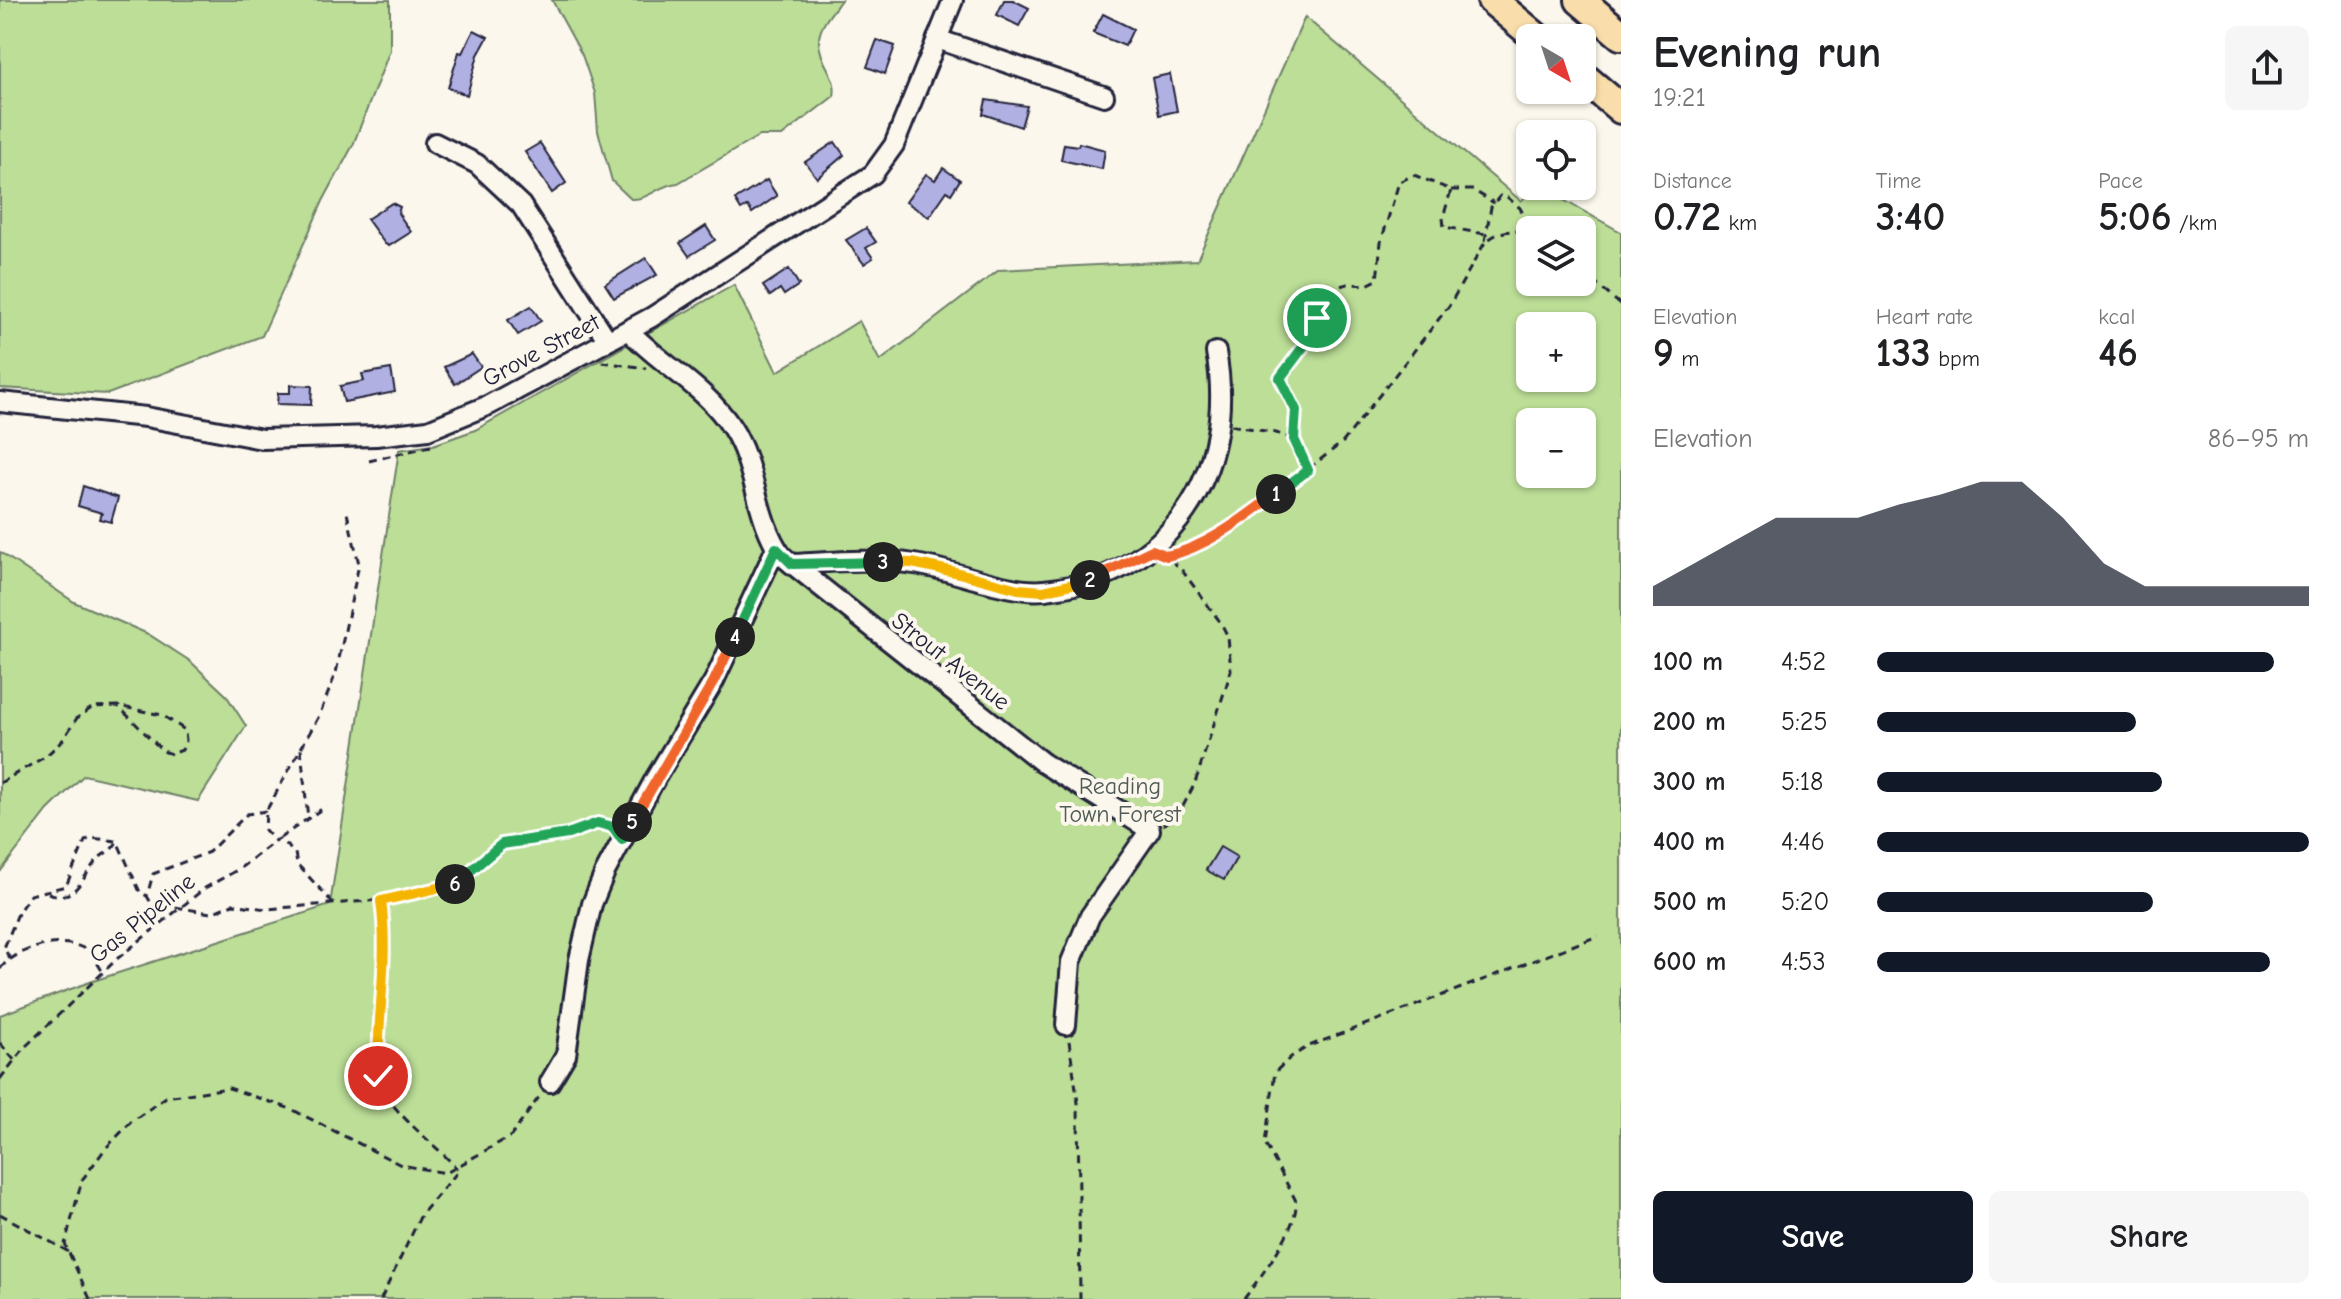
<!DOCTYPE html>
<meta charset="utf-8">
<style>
body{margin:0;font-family:"Comic Neue",sans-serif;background:#f6f6f6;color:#202124;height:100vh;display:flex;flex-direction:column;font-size:30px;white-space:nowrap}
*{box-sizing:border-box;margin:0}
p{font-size:26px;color:#757577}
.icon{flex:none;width:44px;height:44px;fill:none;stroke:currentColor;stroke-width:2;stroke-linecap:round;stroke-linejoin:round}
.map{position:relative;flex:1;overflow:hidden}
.panel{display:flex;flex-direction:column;background:#fff;width:720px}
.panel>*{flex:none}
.needle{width:52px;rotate:141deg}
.buttons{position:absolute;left:1516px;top:24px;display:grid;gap:16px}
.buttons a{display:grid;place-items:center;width:80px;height:80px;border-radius:12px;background:#fff;box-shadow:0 2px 6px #0004;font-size:40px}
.pin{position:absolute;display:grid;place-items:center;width:68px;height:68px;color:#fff;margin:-34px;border:4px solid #fff;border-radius:50%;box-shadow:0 2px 8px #0007}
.km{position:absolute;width:40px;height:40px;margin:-20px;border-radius:50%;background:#222;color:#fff;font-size:22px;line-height:40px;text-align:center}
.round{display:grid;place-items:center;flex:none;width:84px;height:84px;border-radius:12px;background:#f6f6f6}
.headline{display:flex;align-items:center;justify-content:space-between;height:136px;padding:0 32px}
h1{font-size:44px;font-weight:700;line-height:60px}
.figures{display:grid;grid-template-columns:repeat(3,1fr);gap:12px;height:136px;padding:8px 32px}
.figures div{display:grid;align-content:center}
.figures b{font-size:40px;font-weight:700}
.figures small{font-size:22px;font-weight:400}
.figures p{font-size:22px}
.chart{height:224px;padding:16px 32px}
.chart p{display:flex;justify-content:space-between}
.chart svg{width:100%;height:144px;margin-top:8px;fill:#111827;opacity:.7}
.cta{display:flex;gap:16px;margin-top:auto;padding:16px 32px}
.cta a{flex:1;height:92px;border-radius:12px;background:#111827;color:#fff;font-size:32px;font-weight:700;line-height:92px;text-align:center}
.cta a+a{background:#f6f6f6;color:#202124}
ul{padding:0 32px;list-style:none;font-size:26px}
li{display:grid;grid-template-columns:128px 96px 1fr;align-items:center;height:60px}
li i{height:20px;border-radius:10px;background:#111827}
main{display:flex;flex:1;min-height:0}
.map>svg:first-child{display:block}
</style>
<main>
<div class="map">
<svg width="1621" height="1299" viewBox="0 0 1621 1299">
<rect width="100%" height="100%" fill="#fbf7ec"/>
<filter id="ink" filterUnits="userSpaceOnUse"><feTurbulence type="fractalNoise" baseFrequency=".0125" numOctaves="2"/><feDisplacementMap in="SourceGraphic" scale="16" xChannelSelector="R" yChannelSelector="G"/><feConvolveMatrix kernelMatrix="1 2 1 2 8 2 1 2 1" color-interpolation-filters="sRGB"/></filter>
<g filter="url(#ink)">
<!-- green -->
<g fill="#bcde97" stroke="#6f8069" stroke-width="2" fill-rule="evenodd">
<polygon points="0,0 390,0 390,50 353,145 323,201 262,336 108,394 0,388"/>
<path d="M552,0H841C820,28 810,37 829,71C833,80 836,86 834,96L782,136H759L678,183C660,184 649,200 631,199L612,181L598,131L595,93L582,55Z"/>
<path d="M1305,17L1521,201L1538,186L1621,232V1299H0V1015L90,982L330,905L399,450L433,445L475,430L734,285L777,372L859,321L880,361L999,270L1197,260ZM1530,230H1582V282H1530ZM1530,326H1582V378H1530ZM1530,422H1582V474H1530Z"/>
<polygon points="0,552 74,602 148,634 190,661 226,695 246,726 198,801 84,775 48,810 0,872"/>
</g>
<!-- building -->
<g fill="#b1b0e2" stroke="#22223b" stroke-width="2">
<polygon points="1004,0 1013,0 1029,8 1019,26 997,15"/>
<polygon points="1103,14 1133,29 1125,46 1093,33"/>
<polygon points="474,30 488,37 478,55 467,95 448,88 459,52 462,53"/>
<polygon points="877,40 895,46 885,74 867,67"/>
<polygon points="1170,74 1177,111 1159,115 1152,78"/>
<polygon points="986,100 1027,106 1021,127 983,114"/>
<polygon points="835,142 844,155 817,178 805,162"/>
<polygon points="540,143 566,183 552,193 525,152"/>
<polygon points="1079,143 1105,150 1102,169 1061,160 1064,144 1078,146"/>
<polygon points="943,168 960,180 951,194 947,191 929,217 906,202 926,174 935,180"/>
<polygon points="767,180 777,196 752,213 748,206 741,210 735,200"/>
<polygon points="392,203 400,207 398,213 411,232 389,246 385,244 367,219"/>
<polygon points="706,226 715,240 689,256 680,243"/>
<polygon points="866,228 876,242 866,248 873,258 864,264 846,240"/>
<polygon points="646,258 657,275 614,298 605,284"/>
<polygon points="789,269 799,285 784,295 780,289 770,296 763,286"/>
<polygon points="531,306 541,321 518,335 508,320"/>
<polygon points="472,354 481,367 455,384 444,367"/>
<polygon points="391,369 395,392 344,402 340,386 364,381 362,374"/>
<polygon points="290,385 312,386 311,405 277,404 278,393 290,393"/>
<polygon points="83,486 118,498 111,522 100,519 102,513 78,506"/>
<polygon points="1220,847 1237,857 1224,880 1206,870"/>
</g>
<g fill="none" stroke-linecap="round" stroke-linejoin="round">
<defs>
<g id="minor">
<polyline points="937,39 1104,96"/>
<polyline points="435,143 477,164 521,205 608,341"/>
<path d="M628,330C661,365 706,387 732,428C757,467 755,519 782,556L1043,763L1150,830L1090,916L1071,962L1066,1025"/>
<polyline points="0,402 146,417 262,439 376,436 428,430 489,405 652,317 873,174 894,145 953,0"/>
<path d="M792,564C832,562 874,558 914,564C952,569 1008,594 1044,590C1170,578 1238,472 1216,352"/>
<polyline points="550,1082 566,1055 579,960 592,904 605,872 655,779 714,681 776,548"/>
</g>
<g id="highway">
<polyline points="1492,0 1537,38"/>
<polyline points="1580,0 1621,35"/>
<polyline points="1582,76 1621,109"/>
</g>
</defs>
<!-- minor casing -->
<use href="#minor" stroke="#22223b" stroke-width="24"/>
<!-- highway casing -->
<use href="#highway" stroke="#22223b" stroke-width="34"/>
<!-- path -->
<g stroke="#22223b" stroke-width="3" stroke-dasharray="8 6" stroke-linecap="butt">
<polyline points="1451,190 1473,190 1494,203"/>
<polyline points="1485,241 1491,207 1500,196 1506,196 1520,208 1532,230"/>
<polyline points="1582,272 1621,305"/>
<polyline points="602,362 646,368"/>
<polyline points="1231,425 1276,433 1294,439 1308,470"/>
<polyline points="1294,439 1297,416 1280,383 1281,374 1312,335 1323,294 1328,289 1348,284 1367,285 1377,280 1381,242 1399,182 1414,175 1451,190 1443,218 1444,227 1486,234"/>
<polyline points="369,461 431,446"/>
<path d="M1167,556L1191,549L1247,516L1343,442L1449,306L1484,244C1496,231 1513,228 1530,234"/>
<polyline points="301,749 308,819"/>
<polyline points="0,783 46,756 62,741 77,718 93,707 118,706 162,715 185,730 186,741 182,750 172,754 163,751 118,706"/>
<polyline points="266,811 247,814 209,852 153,874 147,896 157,913 169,906 211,913 233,904 266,909 394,899 456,884 502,844 568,834 598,823 613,827"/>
<polyline points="1163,825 1179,814 1195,783 1231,671 1228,637 1221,623 1181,569 1167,556"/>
<polyline points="280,838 326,806"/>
<path d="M48,893C77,904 82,876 98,859C105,852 113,851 117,841"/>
<path d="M381,901C382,911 385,922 385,932C385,973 364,1058 384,1092C402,1122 435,1143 457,1169"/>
<polyline points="333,903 297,864 295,853 279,839 275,841 265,830 266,811 319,716 336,673 359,564 347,513"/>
<polyline points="10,959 4,948 19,911 30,895 66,886 85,841 90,838 117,841 140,892 147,896"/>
<path d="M0,969C16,948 65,934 88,951C94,956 98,965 103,972"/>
<polyline points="1069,1041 1078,1103 1080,1299"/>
<polyline points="0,1043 15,1061"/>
<polyline points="0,1079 25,1047 118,958 205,888 239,869 274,842"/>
<polyline points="0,1214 69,1252"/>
<polyline points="90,1299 65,1244 82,1180 105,1149 131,1122 166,1097 229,1088 291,1109 401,1165 446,1173 511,1136 542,1093"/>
<polyline points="381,1299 421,1215 460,1169"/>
<path d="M1244,1299C1258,1280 1303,1222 1295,1199L1265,1143L1275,1072L1291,1057L1309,1046L1598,936"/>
</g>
<!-- minor -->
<use href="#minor" stroke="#fbf7ec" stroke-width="18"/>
<!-- highway -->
<use href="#highway" stroke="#f9deab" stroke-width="28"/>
</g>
</g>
<g fill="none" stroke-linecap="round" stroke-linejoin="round" filter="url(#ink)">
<defs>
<polyline id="split-1" points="1276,494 1308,470 1294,439 1296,410 1280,378 1312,335 1317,318"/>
<path id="split-2" d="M1090,580L1152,550L1167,556C1207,547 1244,518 1276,494"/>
<polyline id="split-3" points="883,562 912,563 955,572 1018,589 1043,591 1090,580"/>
<polyline id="split-4" points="735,637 776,548 792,564 883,562"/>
<polyline id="split-5" points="632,822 714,681 735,637"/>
<polyline id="split-6" points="455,884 502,844 568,834 598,823 613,827 622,840 632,822"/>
<path id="split-7" d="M378,1076C377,1018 389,957 381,901L455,884"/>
</defs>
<!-- split-1 casing -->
<use href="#split-1" stroke="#fff" stroke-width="16"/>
<!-- split-2 casing -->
<use href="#split-2" stroke="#fff" stroke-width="16"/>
<!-- split-3 casing -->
<use href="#split-3" stroke="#fff" stroke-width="16"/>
<!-- split-4 casing -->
<use href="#split-4" stroke="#fff" stroke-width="16"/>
<!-- split-5 casing -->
<use href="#split-5" stroke="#fff" stroke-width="16"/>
<!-- split-6 casing -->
<use href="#split-6" stroke="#fff" stroke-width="16"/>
<!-- split-7 casing -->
<use href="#split-7" stroke="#fff" stroke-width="16"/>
<!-- split-1 -->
<use href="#split-1" stroke="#22a559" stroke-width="10"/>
<!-- split-2 -->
<use href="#split-2" stroke="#f0652b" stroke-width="10"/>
<!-- split-3 -->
<use href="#split-3" stroke="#f5b400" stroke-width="10"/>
<!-- split-4 -->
<use href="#split-4" stroke="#22a559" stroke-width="10"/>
<!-- split-5 -->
<use href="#split-5" stroke="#f0652b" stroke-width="10"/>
<!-- split-6 -->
<use href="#split-6" stroke="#22a559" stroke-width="10"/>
<!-- split-7 -->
<use href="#split-7" stroke="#f5b400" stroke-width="10"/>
</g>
<g text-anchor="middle" stroke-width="8" stroke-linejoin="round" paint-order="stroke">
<!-- street labels -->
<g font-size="24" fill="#22223b" stroke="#fbf7ec">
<text transform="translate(541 350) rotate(-28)" y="8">Grove Street</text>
<text transform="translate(951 661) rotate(38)" y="8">Strout Avenue</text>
<text transform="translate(142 918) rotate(-39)" y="8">Gas Pipeline</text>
</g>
<!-- park labels -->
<g font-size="24" fill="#505a57" stroke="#fbf7ec">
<text x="1120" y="794">Reading<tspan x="1120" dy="28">Town Forest</tspan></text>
</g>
</g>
</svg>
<div class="buttons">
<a><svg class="needle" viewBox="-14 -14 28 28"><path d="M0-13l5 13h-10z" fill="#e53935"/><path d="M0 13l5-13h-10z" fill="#757577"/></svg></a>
<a><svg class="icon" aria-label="locate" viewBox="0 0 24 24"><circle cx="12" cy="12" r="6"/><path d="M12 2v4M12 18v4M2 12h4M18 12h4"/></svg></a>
<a><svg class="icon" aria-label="layers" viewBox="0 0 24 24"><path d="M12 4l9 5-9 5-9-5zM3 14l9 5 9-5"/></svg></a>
<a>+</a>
<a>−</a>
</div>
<div class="pin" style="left:1317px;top:318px;background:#1e9e55"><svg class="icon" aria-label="arrive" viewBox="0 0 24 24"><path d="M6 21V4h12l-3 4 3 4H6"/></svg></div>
<div class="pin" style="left:378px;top:1076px;background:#d93025"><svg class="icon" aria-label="check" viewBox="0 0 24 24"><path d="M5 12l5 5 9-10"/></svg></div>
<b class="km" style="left:1276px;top:494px">1</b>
<b class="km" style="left:1090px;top:580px">2</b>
<b class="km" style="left:883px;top:562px">3</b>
<b class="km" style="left:735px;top:637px">4</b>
<b class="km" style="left:632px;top:822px">5</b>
<b class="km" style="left:455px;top:884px">6</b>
</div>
<section class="panel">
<div class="headline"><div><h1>Evening run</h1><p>19:21</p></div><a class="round"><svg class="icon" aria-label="share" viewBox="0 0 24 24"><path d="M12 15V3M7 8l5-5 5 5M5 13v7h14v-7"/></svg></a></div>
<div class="figures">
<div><p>Distance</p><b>0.72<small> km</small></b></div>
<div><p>Time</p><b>3:40</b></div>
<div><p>Pace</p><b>5:06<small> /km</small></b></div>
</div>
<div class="figures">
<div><p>Elevation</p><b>9<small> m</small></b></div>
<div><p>Heart rate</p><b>133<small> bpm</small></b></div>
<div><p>kcal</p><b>46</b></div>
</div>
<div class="chart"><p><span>Elevation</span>86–95 m</p>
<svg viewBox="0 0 160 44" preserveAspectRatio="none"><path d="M0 44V38L10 31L20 24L30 17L40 17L50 17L60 13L70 10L80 6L90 6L100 17L110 31L120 38L130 38L140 38L150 38L160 38V44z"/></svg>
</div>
<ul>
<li><b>100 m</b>4:52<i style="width:92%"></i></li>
<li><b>200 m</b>5:25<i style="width:60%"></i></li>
<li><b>300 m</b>5:18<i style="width:66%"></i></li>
<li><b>400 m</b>4:46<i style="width:100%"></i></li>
<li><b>500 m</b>5:20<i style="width:64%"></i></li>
<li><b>600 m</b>4:53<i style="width:91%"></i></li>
</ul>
<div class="cta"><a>Save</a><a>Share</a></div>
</section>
</main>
